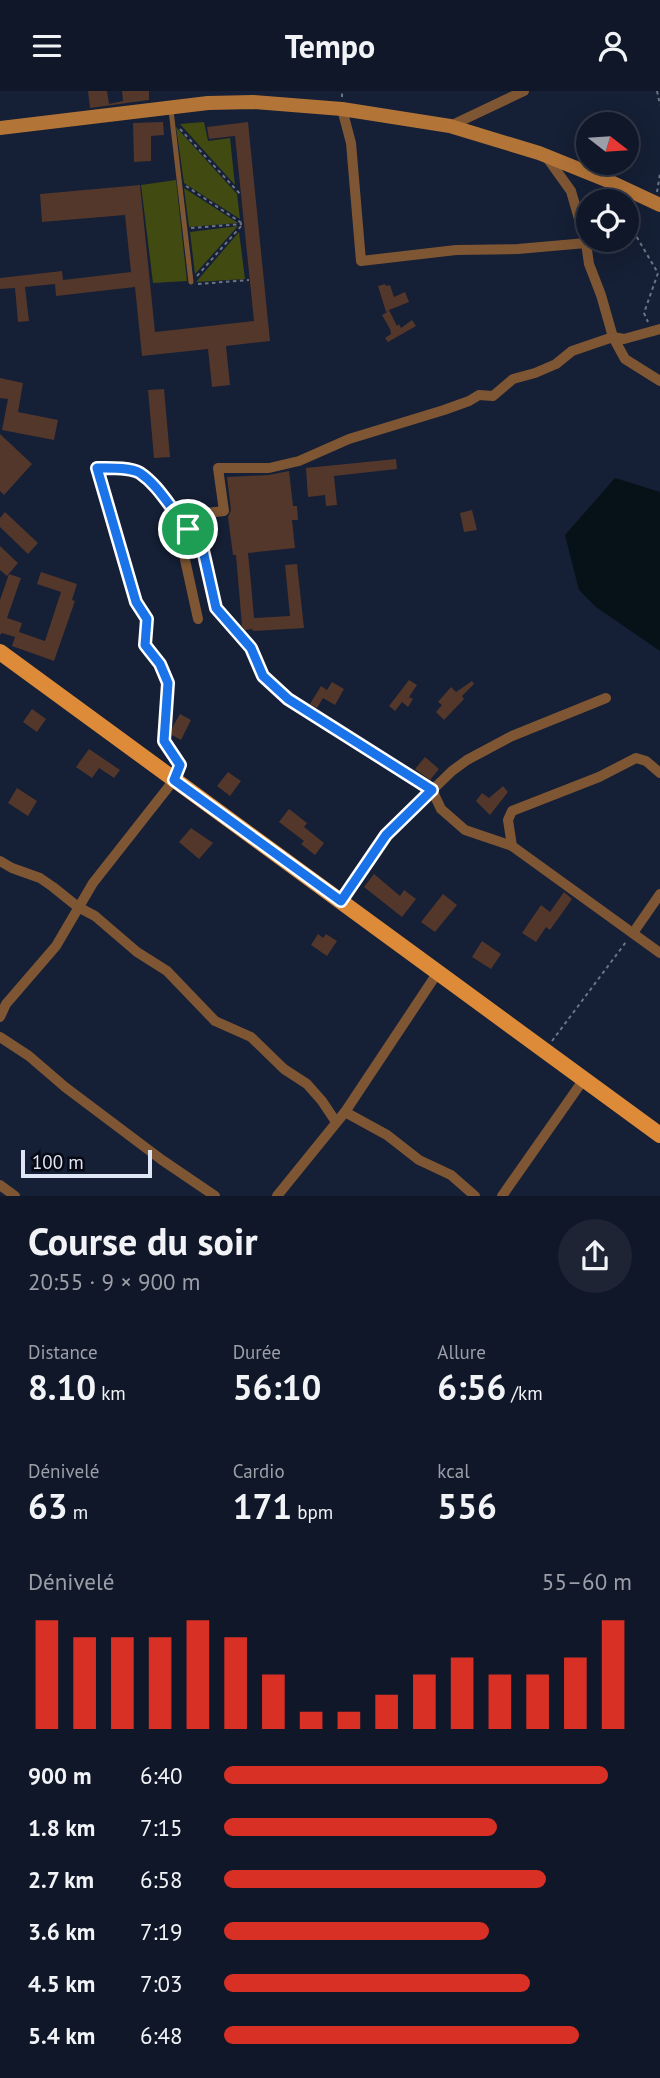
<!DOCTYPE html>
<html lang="fr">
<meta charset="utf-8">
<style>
body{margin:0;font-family:"PT Sans",sans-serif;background:#1e2434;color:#f1f3f6;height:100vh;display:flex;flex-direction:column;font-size:26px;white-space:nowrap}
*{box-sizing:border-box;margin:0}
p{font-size:23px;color:#9c9fa8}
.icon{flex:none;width:38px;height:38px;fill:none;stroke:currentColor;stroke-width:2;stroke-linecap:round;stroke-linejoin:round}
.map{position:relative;height:1105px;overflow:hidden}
.panel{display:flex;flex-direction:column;background:#101728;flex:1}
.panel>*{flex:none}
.needle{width:46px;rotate:107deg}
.tools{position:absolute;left:576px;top:21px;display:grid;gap:14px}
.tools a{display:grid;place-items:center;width:63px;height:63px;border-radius:50%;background:#101728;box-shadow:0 7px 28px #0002,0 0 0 2px #303645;font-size:35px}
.scale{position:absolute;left:21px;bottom:18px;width:131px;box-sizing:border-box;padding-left:7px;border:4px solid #dee6f5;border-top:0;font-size:19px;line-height:24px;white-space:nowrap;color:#dee6f5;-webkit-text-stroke:5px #060913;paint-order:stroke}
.pin{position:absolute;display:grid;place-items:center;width:60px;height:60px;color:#fff;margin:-30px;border:4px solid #fff;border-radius:50%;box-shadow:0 2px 7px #0007}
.round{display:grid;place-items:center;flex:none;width:74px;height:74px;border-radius:37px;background:#1e2434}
.headline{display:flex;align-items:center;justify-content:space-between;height:119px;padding:0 28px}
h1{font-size:38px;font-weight:600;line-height:52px}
.figures{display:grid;grid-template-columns:repeat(3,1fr);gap:10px;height:119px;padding:7px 28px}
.figures div{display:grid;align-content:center}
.figures b{font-size:35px;font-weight:600}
.figures small{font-size:19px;font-weight:400}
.figures p{font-size:19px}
.chart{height:196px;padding:14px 28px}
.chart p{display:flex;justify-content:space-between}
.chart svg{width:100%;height:126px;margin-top:7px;stroke:#d93025;stroke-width:6}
ul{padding:0 28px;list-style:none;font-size:23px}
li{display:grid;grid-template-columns:112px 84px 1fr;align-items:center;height:52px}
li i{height:18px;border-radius:9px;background:#d93025}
header{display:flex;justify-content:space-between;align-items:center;height:91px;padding:0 28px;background:#101728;font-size:32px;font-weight:600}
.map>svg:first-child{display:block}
</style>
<header><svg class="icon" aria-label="menu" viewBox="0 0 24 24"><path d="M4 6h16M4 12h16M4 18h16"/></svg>Tempo<svg class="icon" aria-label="person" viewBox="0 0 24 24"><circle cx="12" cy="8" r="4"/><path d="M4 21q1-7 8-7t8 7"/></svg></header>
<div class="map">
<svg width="660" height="1105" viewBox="0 0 660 1105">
<rect width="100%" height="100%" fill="#151f35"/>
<!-- green -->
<g fill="#414a10">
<polygon points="204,31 208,50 230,47 235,94 180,33"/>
<polygon points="176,36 237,103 240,128 184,92"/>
<polygon points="176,89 187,190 153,192 141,94"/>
<polygon points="184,97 238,132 189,136"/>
<polygon points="238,135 195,183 190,141"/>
<polygon points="239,141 245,188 196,191"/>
</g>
<!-- water -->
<polygon fill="#061217" points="615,387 660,401 660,560 596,516 579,499 565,444"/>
<!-- building -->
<g fill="#53372a">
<polygon points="88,0 107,0 109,13 123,10 122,0 149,0 149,9 90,17"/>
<polygon points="163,31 164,44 151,45 151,70 134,71 133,32"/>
<polygon points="248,31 270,250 226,255 230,294 212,296 208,258 142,265 135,196 56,205 55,193 25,196 29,230 18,231 15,197 0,198 0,187 62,180 63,189 131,181 125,124 42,131 40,103 140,94 155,241 254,230 235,45 209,48 207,36"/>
<polygon points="385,193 386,195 390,194 394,206 405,201 409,211 389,219 397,235 399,233 401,237 412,229 416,235 388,251 385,247 391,243 390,238 382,224 389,220 386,221 378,195"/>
<polygon points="0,287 23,292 18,321 58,329 54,349 2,339 8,308 0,307"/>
<polygon points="164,298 170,366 154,367 148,299"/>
<polygon points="0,343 32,373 4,404 0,400"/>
<polygon points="396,368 397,378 334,385 337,414 326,415 325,404 308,406 306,377"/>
<polygon points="289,380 293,415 297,415 298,429 292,429 295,457 248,462 251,492 254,527 290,525 285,474 297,473 304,537 253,540 252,538 245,539 242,535 236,464 233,464 228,426 231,419 227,386 269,384"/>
<polygon points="472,419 477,439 464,441 460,422"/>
<polygon points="5,421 38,452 28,463 0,436 0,427"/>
<polygon points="0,455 18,472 7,485 0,479"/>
<polygon points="41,481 77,493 72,509 75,510 54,570 12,555 15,546 2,542 0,544 0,509 9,483 21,487 7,527 22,532 19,541 45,550 61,501 37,493"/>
<polygon points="409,589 417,594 409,606 413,608 408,616 402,611 395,620 389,615"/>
<polygon points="472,590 474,593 462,605 464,608 444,629 436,621 442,614 438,611 451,596 456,601"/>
<polygon points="332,591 344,598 335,614 323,607 317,617 310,613 321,595 327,599"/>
<polygon points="32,618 46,628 37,641 23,631"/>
<polygon points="180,623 191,629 181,649 172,644 172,637"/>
<polygon points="89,658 120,679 114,687 99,677 92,687 76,676"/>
<polygon points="425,666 439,678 430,689 415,678"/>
<polygon points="228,681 241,690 230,705 217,695"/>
<polygon points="503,695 508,701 490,724 476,710 482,702 489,707"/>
<polygon points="17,697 37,710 28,725 8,712"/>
<polygon points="289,718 307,732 304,736 324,752 315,764 301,753 304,750 279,731"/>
<polygon points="191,737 213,752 199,768 179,751"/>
<polygon points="374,783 400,805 404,799 416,808 402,826 364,796"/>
<polygon points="564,801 572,808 550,839 546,836 536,851 522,842 541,814 550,821"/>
<polygon points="443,803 457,814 435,841 421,831"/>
<polygon points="318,843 323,847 326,843 337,850 327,865 311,854"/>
<polygon points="482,850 501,863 491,878 472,866"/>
</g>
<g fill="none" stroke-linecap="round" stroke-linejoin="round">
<!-- path -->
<g stroke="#6b7487" stroke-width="2" stroke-dasharray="3.5 3.5" stroke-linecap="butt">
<polyline points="657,0 660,14"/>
<polyline points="342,6 342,0"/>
<polyline points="180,38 241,104"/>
<polyline points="186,95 243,133"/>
<polyline points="657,101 660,83"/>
<polyline points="626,128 658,182 644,222 648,231"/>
<polyline points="191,137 242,133"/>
<polyline points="197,185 243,133"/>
<polyline points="198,193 249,189"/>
<polyline points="552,950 626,851"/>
</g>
<!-- lane -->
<polyline stroke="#7e5633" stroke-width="5" points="171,19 191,191"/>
<!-- street -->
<g stroke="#7e5633" stroke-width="10">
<polyline points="342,18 351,52 361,170 456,159 518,158 586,152 589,173 601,204 613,246 625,268 660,290"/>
<polyline points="450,35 524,0"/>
<polyline points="548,68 571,100 586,152"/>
<polyline points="198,528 184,464 188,433 207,422 224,420 218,377 269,377 299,370 349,348 444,319 469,310 479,304 493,305 513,288 535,282 556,273 572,260 613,246 624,248 660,238"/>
<polyline points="512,755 508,729 512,720 599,686 636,667 646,670 660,682"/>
<polyline points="0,770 12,777 40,787 53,796 78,816 95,825 137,861 167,880 215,930 251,946 284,978 307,993 322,1010 336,1031"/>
<polyline points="341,810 386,744 452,680 467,669 512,645 606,607"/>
<polyline points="633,842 660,803"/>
<path d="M0,926L6,913L56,855L93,792L174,689L180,674L164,650L168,592L160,573L145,554L147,528L136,511L97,377C109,377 130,376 140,382C165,399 175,430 200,446L216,517L251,557L263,585L288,608L432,699L441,718L465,739L512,755L660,862"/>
<polyline points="0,946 29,965 65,996 162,1069 215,1105"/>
<polyline points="345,1021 387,1044 419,1069 451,1084 475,1105"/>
<polyline points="0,1094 15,1105"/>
<polyline points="277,1105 345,1021 438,881"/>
<polyline points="502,1105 584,988"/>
</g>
<!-- secondary -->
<polyline stroke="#b37438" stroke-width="14" points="0,37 208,12 253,11 342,18 450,35 539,62 611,91 660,114"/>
<!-- primary -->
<polyline stroke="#dd8b39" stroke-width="16" points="0,561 660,1044"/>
</g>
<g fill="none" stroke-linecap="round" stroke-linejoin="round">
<defs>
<path id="route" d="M97,377C109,377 130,376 140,382C165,399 175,430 200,446L216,517L251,557L263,585L288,608L432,699L386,744L341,810L174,689L180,674L164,650L168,592L160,573L145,554L147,528L136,511Z"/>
</defs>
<!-- route casing -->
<use href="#route" stroke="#fff" stroke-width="14"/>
<!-- route -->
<use href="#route" stroke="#1a73e8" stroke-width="9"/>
</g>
</svg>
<div class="tools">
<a><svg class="needle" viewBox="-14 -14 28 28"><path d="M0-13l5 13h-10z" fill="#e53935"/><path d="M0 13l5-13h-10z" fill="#9c9fa8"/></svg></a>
<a><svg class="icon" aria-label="locate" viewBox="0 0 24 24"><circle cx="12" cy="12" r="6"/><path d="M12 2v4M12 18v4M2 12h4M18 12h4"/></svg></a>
</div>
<div class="scale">100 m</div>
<div class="pin" style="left:188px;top:438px;background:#1e9e55"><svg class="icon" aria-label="arrive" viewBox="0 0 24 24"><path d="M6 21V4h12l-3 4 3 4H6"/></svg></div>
</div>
<section class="panel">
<div class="headline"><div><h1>Course du soir</h1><p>20:55 · 9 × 900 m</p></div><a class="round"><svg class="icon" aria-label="share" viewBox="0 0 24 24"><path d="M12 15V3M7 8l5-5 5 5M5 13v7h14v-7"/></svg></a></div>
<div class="figures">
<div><p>Distance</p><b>8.10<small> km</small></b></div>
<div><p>Durée</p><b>56:10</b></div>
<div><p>Allure</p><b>6:56<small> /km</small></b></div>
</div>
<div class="figures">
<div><p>Dénivelé</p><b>63<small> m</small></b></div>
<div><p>Cardio</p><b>171<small> bpm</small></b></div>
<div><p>kcal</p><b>556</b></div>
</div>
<div class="chart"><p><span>Dénivelé</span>55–60 m</p>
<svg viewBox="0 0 160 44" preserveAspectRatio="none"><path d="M5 44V6M15 44V12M25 44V12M35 44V12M45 44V6M55 44V12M65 44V25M75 44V38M85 44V38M95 44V32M105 44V25M115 44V19M125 44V25M135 44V25M145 44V19M155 44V6"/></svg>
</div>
<ul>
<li><b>900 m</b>6:40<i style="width:94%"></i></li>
<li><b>1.8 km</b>7:15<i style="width:67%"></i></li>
<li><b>2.7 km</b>6:58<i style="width:79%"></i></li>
<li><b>3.6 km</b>7:19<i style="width:65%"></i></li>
<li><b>4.5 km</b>7:03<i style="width:75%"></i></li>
<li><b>5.4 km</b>6:48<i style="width:87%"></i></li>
</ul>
</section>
